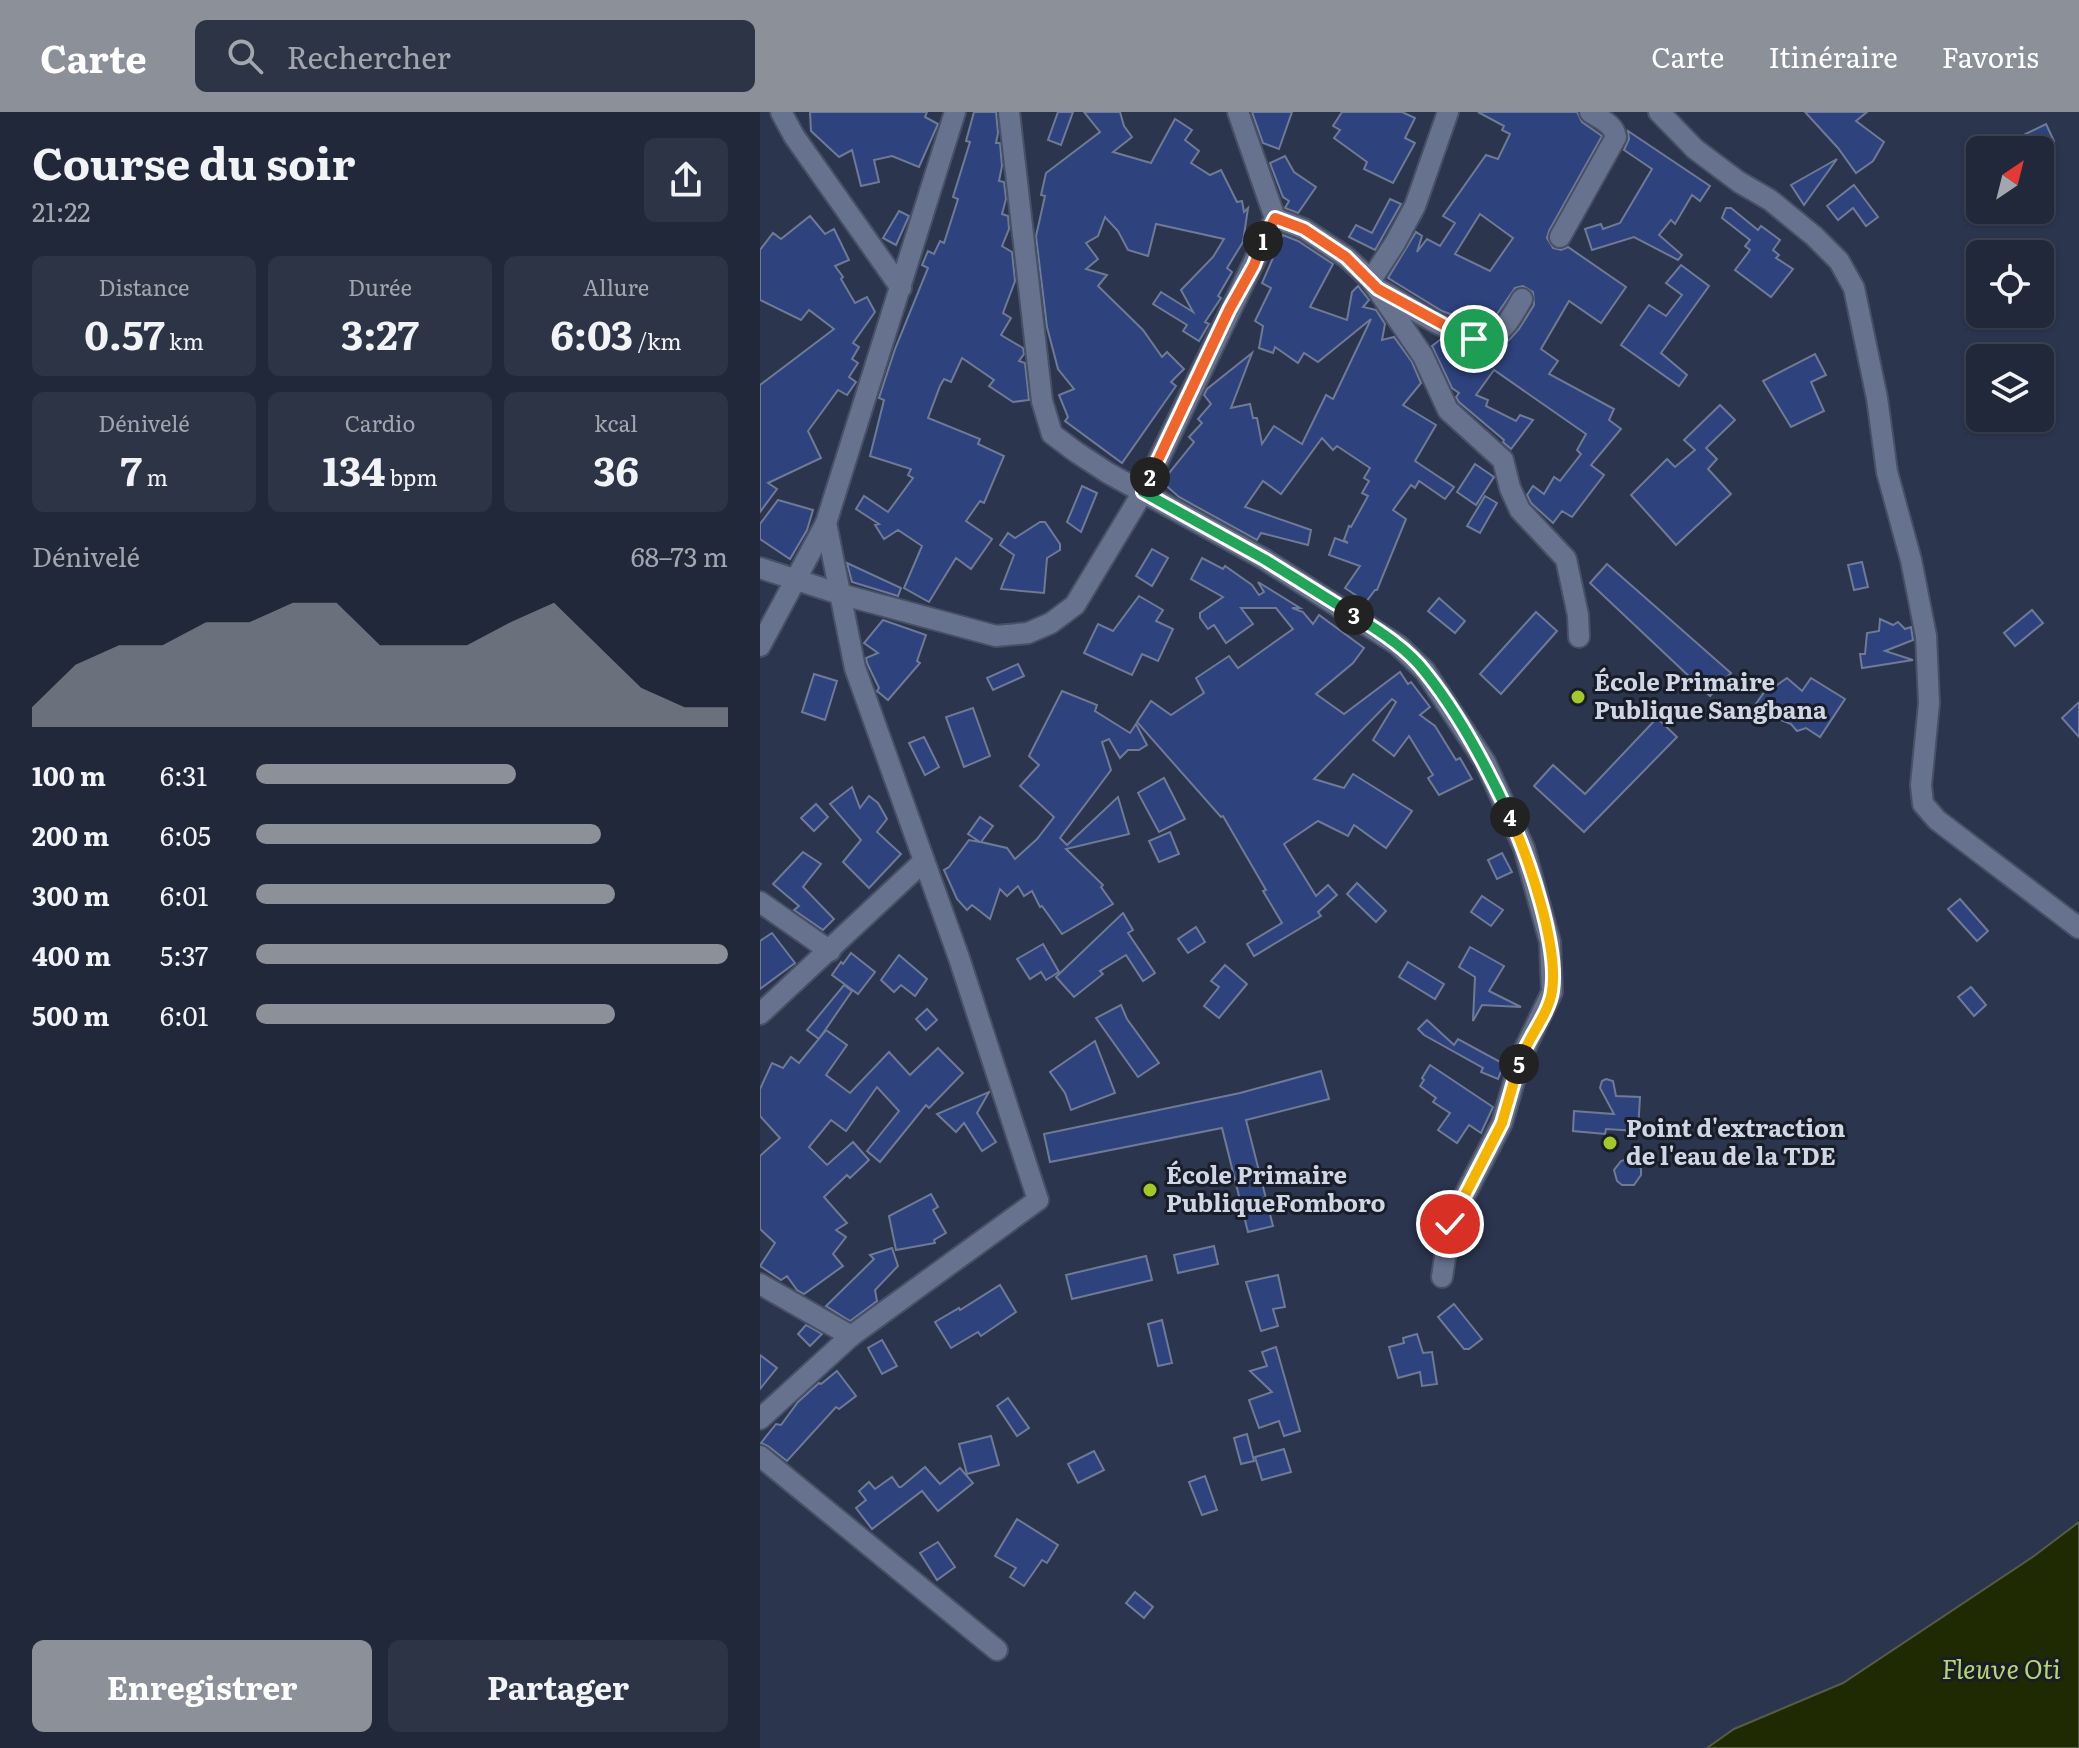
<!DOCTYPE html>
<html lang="fr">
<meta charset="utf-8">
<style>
body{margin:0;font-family:Literata,serif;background:#2d3445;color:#f1f3f6;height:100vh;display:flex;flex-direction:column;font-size:30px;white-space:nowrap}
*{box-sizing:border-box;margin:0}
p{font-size:26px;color:#a2a6af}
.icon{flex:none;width:44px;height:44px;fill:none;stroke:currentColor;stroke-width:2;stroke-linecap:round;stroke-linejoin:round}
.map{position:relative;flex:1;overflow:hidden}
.drawer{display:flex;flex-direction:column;background:#20283a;width:760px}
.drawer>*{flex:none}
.needle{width:52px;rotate:35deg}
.fabs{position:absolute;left:1206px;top:24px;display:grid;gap:16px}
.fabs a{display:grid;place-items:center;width:88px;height:88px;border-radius:12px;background:#20283a;box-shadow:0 2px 6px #0004,0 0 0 2px #3d4454;font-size:40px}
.pin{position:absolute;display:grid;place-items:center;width:68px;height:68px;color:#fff;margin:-34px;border:4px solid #fff;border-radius:50%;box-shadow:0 2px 8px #0007}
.km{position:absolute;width:40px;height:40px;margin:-20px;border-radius:50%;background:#222;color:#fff;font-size:22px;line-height:40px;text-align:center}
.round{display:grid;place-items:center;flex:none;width:84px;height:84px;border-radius:12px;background:#2d3445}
.headline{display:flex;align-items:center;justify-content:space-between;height:136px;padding:0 32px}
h1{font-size:44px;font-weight:700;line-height:60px}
.figures{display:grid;grid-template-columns:repeat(3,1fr);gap:12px;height:136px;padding:8px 32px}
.figures div{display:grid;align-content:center;border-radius:12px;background:#2d3445;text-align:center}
.figures b{font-size:40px;font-weight:700}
.figures small{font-size:22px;font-weight:400}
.figures p{font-size:22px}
.chart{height:224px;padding:16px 32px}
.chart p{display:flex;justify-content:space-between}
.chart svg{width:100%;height:144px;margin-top:8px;fill:#8c9099;opacity:.7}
.cta{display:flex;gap:16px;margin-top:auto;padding:16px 32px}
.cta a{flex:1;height:92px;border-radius:12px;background:#8c9099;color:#fff;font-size:32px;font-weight:700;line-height:92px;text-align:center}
.cta a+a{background:#2d3445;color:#f1f3f6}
ul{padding:0 32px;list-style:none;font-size:26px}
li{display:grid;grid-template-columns:128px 96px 1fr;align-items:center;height:60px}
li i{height:20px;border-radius:10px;background:#8c9099}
header{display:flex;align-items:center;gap:48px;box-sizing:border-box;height:112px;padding:0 40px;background:#8c9099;color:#fff}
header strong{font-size:38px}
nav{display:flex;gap:44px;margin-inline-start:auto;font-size:28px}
.search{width:560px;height:72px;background:#2d3445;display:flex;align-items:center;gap:20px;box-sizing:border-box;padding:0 28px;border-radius:12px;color:#a2a6af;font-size:30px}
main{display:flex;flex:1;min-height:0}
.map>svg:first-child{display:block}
</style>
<header>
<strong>Carte</strong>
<div class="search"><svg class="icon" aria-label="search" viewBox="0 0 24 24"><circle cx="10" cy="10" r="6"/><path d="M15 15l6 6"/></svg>Rechercher</div>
<nav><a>Carte</a><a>Itinéraire</a><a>Favoris</a></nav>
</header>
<main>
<section class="drawer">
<div class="headline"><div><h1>Course du soir</h1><p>21:22</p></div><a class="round"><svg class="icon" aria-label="share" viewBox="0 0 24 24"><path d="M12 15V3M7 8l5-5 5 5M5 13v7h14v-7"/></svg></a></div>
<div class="figures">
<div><p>Distance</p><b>0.57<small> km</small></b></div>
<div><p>Durée</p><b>3:27</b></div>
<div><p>Allure</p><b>6:03<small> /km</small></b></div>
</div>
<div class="figures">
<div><p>Dénivelé</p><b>7<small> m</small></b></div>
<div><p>Cardio</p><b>134<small> bpm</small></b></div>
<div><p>kcal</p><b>36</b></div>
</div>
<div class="chart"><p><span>Dénivelé</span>68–73 m</p>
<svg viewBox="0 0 160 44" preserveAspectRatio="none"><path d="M0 44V38L10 25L20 19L30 19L40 12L50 12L60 6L70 6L80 19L90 19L100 19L110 12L120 6L130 19L140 32L150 38L160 38V44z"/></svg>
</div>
<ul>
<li><b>100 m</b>6:31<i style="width:55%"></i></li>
<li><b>200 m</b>6:05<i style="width:73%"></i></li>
<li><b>300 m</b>6:01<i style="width:76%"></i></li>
<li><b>400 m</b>5:37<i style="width:100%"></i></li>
<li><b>500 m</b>6:01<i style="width:76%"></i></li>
</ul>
<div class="cta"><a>Enregistrer</a><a>Partager</a></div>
</section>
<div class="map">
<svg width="1319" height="1636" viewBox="0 0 1319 1636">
<rect width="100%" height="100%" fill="#2b354e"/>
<!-- water -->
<polygon fill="#1f2902" stroke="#545d46" stroke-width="2" points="1319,1410 1319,1636 947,1636 974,1617 1083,1571 1274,1444"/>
<!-- building -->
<g fill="#2e427e" stroke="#6e7a96" stroke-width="2" fill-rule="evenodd">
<polygon points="50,0 167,0 165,5 178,12 159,55 132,44 114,48 119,70 101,74 92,38 79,45 51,19"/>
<polygon points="214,0 236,0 238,21 236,31 240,31 242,54 239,69 244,70 246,87 242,102 248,104 249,117 242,134 252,140 255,169 243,201 251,206 241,223 263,236 264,242 259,249 265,251 269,288 253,290 229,274 234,268 202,246 191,270 184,267 180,274 168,306 220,327 218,332 244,344 224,391 220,389 206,409 232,427 211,457 196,446 169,490 144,476 162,434 138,418 124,427 115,413 119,412 96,397 104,384 128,400 153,366 148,363 151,357 110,344 124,288 119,286 135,237 168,156 162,153 168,139 174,142 180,129 184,131 198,87 193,85 210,30 206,29"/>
<polygon points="298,0 313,0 301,33 288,28"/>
<polygon points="324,0 360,0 364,14 372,25 353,40 391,51 415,7 432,18 425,28 439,39 431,51 450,63 461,58 477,90 482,89 484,100 488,96 483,130 467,156 472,160 458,184 461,186 445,210 449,212 439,229 423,219 427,213 393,192 401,180 433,200 421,178 453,145 464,127 396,112 388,144 368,138 358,119 345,105 338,124 326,131 338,147 326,157 347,163 338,174 383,218 402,245 407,240 424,257 411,270 416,274 362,351 305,309 308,305 299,283 314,277 298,257 287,215 276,124 285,84 281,83 286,61 340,20"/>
<polygon points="492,0 532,0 519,37 503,31"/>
<polygon points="582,0 642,0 655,6 645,26 655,31 633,71 604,57 607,50 574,26 580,18 573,14"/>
<path d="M718,0H817L822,10L842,24L789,119L787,126L793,136L801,138L808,135L866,175L841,211L809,189L781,237L798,249L789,262L854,297L849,308L861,317L831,353L844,363L812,405L802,399L793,411L771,391L767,383L773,374L784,382L794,365L800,369L821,342L817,338L826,322L734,258L716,283L728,288L726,294L756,309L760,303L773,308L751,337L743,330L744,328L699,290L696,285L699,281L692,276L672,234L681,227L695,233L719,256L732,238L749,228L759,217L774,193L773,180L763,174L755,176L735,205L726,212L720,213L682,199L628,166L656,120L662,124L657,140L667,127L680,134L695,111L683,104L726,43L738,47L750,22L742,18L744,14ZM720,102L753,126L730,159L695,142Z"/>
<polygon points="1045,0 1107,0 1096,9 1124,30 1113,49 1096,61 1078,36"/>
<polygon points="1286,12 1294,29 1276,38 1233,38"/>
<polygon points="868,19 950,74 940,89 932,83 915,112 911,108 899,123 922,143 918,148 874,125 832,138 825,117 841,112 843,117 860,111 892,57 864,38 869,27"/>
<polygon points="525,44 534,60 556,75 538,101 525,96 529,89 523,85 510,51"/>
<polygon points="1077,47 1044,93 1031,73"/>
<polygon points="1094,73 1118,105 1106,114 1093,96 1078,108 1067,94"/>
<polygon points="630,87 641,92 615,138 589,125 596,113 612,121"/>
<polygon points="966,96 971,96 998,118 1001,114 1020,128 1013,138 1019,143 1016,146 1033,157 1011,185 975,158 990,138 985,134 990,128 962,106"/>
<polygon points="139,99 149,104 136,133 123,126"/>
<polygon points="50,104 65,122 74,117 89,148 75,154 83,165 81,167 95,191 107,185 115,200 93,231 99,235 92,247 98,251 89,265 96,270 87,283 78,278 48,319 61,346 8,371 17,377 0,400 0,273 74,217 49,198 41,208 0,188 0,138 13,121 21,127"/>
<polygon points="523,123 538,129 573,152 550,195 587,208 592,180 598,174 609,188 603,195 616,198 625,212 622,228 634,225 652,250 661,271 643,293 676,313 655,349 694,375 685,387 659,369 655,376 651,373 633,398 646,407 617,478 615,478 606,490 585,476 600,454 569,443 575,426 588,431 584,428 589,414 591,415 608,384 602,381 609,369 604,366 610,356 577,334 573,338 562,326 521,382 503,369 485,395 551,418 548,433 501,421 497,428 419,385 402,370 434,330 429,325 442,311 438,307 451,292 444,283 447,277 492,241 471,296 490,292 493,306 497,306 502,332 514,314 542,332 566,283 573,287 611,207 558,250 544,241 538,251 515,235 513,241 499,236 503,214 495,209 511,176 502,171"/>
<polygon points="921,153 949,174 901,241 927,263 919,274 861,233 889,193 906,204 922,183 906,171"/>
<polygon points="1055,242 1066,263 1051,270 1064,299 1031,315 1003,269"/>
<polygon points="960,293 975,308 946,336 957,347 948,357 971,382 916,433 871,383 907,347 915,355 935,338 924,328"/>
<polygon points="715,352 734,365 716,393 697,380"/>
<polygon points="322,374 337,381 321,420 307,410"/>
<polygon points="725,384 737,391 720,421 707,414"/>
<polygon points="18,388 53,398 47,418 30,447 0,427 0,412"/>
<polygon points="280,410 285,410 300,432 300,438 287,446 284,481 241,477 254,443 240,433 248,421 255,426"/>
<polygon points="392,437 408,446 392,474 376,464"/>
<polygon points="442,446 463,457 465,454 492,473 499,483 504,480 498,470 540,496 532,496 543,500 553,512 559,503 604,536 593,551 556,582 584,602 640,560 648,572 651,570 670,595 660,603 675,614 696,648 700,646 712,667 679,683 668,666 673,663 649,624 634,644 613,628 636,590 632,587 554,667 584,676 593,662 652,699 626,736 594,713 588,724 558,709 524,732 556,784 568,773 577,783 558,800 561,804 494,844 487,832 522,811 503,779 506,778 463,704 461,705 377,610 391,589 411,603 444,581 436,566 469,544 478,556 533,517 516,496 481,496 493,512 466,531 454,513 448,517 440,506 440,501 463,485 431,467"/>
<polygon points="1102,450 1108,475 1094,478 1088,453"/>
<polygon points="87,451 141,476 138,484 92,470"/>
<polygon points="847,452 971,561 950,584 830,471"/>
<polygon points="379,484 403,498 396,509 413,517 398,549 382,542 372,563 324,541 338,512 353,519"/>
<polygon points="679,486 705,509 695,521 668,499"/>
<polygon points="1272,498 1283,511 1255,534 1244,521"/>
<polygon points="776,500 797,519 741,582 720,562"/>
<polygon points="1120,507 1133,513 1138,510 1145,517 1151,515 1153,528 1125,539 1153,548 1102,556 1100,542 1105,542 1107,521 1119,519"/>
<polygon points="123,508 166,523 157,549 160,551 128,588 117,579 119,576 107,551 106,546 118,541 104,531"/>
<polygon points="258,552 264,564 233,578 227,566"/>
<polygon points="54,562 77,569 65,608 42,600"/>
<polygon points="1027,566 1042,579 1051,566 1085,587 1060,625 1046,616 1037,619 1031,612 1010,604 995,593 1010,572 1014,575"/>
<polygon points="302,579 337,593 335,599 370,621 376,612 387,633 379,638 368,638 360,646 349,627 342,630 351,658 300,726 307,733 358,685 369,722 306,737 343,773 341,775 353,792 302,822 282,794 280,795 272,779 264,784 258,774 247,784 240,777 230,807 212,793 207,798 197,787 184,758 189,755 209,728 220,730 208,722 220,705 233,714 221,730 247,736 255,747 277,727 294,705 260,674 279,653 269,644"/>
<polygon points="1319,590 1319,625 1302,606"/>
<polygon points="213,596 230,644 204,655 186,605"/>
<polygon points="897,606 917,625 824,720 774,674 793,653 825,682"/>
<polygon points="164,625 179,655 165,663 149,631"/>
<polygon points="404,666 425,707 399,720 378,681"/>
<polygon points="92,675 100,696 109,684 118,691 127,707 117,720 141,742 109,776 83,750 101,728 70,692"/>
<polygon points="56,692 68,705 54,719 41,706"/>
<polygon points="410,720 419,742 399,750 389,729"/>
<polygon points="43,740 61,752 43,775 74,807 63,818 34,798 39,794 13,772"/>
<polygon points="742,741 752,760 737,767 728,748"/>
<polygon points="597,771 626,799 616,810 587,782"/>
<polygon points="722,784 743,798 731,814 711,800"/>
<polygon points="1200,787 1228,819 1217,829 1188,797"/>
<polygon points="363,801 373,818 368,821 395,861 383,869 366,843 340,859 343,862 314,885 296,865"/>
<polygon points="436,815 445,830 428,841 418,827"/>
<polygon points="12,821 35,851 0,877 0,829"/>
<polygon points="283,832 299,860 286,868 281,860 270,867 257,847"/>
<polygon points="710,835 744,854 729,879 761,895 722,893 713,909 715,865 699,855"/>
<polygon points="91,841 115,860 98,882 72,863 81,850 83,852"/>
<polygon points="139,843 167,867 155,884 141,873 134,880 121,868"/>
<polygon points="648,850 684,872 675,887 639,865"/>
<polygon points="465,853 487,872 459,906 444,894 459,875 451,869"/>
<polygon points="84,873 92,879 59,927 47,918"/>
<polygon points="1211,875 1226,893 1214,904 1198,885"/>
<polygon points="361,893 367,907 399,951 378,965 336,906"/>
<polygon points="167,897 177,908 166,918 156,907"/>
<polygon points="667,908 694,933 698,927 744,952 738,967 721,960 723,956 664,923 658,917"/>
<polygon points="66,918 87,933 66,963 90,981 129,940 150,963 178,936 203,961 169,996 166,993 120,1050 107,1039 139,999 117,975 86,1019 71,1008 49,1035 67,1053 93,1030 109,1048 90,1066 87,1063 64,1085 87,1111 76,1118 86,1125 73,1142 83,1154 44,1182 37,1178 27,1164 21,1168 0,1154 15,1131 0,1117 0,1044 20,1026 0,1004 0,977 12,951 23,956 31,945 39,951"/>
<polygon points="335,929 355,981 311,998 305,981 290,960"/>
<polygon points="670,953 733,995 721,1021 709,1013 697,1031 678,1018 690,1001 673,990 676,986 660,974 664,968 662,966"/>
<polygon points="561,959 569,987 486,1008 513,1114 488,1120 462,1016 290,1050 284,1022 480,981"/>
<polygon points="846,967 853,969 856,984 880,985 878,1019 846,1017 845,1022 813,1019 814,999 854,1002 840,976 842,969"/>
<polygon points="229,980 217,1001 236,1030 222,1039 204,1011 196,1020 177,1002"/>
<polygon points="874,1045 881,1057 881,1063 874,1073 862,1073 857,1069 854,1058 861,1049"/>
<polygon points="171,1082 178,1095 173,1098 186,1121 174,1128 175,1131 136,1138 129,1104"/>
<polygon points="454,1134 458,1152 418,1161 414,1143"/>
<polygon points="132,1136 138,1154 115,1178 117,1189 90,1209 66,1194 114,1147 110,1143"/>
<polygon points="386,1144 392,1168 312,1187 306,1163"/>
<polygon points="518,1163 525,1195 513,1197 518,1214 501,1219 486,1170"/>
<polygon points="240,1173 256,1200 221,1224 218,1220 191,1236 175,1210 199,1196 200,1198"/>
<polygon points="694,1192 722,1227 709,1237 704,1237 678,1205"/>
<polygon points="402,1208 412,1251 398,1254 388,1212"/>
<polygon points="46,1213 62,1222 50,1234 38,1222"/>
<polygon points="657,1222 663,1241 672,1240 677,1272 662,1274 660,1260 638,1266 629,1235 644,1231 643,1226"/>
<polygon points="122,1228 137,1254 122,1262 108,1236"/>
<polygon points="516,1235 540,1319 524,1324 519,1309 499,1316 489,1288 512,1280 490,1259 507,1254 502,1240"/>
<polygon points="0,1243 17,1256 0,1277"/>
<polygon points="77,1259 96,1284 79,1297 76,1295 27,1349 8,1334 1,1331 16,1312 21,1313 38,1290 59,1271 61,1272"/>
<polygon points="248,1286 269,1316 257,1324 237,1294"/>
<polygon points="487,1322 494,1349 481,1352 474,1326"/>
<polygon points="231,1324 239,1353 207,1362 199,1332"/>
<polygon points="524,1337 531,1360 502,1368 495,1345"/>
<polygon points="334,1339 344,1358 318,1371 308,1352"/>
<polygon points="165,1355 180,1372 200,1356 213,1371 178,1399 162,1379 112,1417 96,1396 106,1388 99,1379 109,1370 115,1377 132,1365 139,1375 141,1375"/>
<polygon points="445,1364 457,1398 442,1403 429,1370"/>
<polygon points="257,1407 298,1433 287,1451 282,1448 264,1474 250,1465 256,1456 235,1444"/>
<polygon points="178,1430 195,1455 177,1468 160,1441"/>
<polygon points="375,1480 393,1495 384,1506 366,1491"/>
</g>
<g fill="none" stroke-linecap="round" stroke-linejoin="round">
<defs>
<g id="minor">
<polyline points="21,0 34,24 141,176"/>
<polyline points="249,0 282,289 292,322 316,340 348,361 504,447 638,533 665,559 725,650 764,736 790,830 792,880 761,945 742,1011 690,1112 682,1165"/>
<polyline points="899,0 935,37 979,70 1010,88 1054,124 1079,149 1094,176 1117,286 1127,360 1151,448 1166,524 1169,591 1161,673 1163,692 1177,708 1319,816"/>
<polyline points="515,106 544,117 586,145 611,168 663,244 688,298 743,348 750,376 760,398 806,447 818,503 819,525"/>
<path d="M800,125L856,25C854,12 840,7 830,0"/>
<polyline points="611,168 635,131 655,94 688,0"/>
<path d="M622,179C644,191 707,235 730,225C746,218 753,202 762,187"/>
<polyline points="0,456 80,482 236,524 268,521 291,511 315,493 383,380 515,106 478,0"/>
<polyline points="0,534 66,411 195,0"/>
<polyline points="0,790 70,839"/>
<polyline points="0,902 164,749"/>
<polyline points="0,1172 91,1224"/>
<polyline points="0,1307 91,1224 278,1088 199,846 95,556 66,411"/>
<polyline points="0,1344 237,1538"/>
</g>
</defs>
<!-- minor casing -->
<use href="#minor" stroke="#485065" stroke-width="24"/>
<!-- minor -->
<use href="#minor" stroke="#67738e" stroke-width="20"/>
</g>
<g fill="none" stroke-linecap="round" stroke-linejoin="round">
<defs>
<polyline id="split-1" points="503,129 515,106 544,117 586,145 618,177 695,219 714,227"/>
<polyline id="split-2" points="390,365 469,198 494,153 503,129"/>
<polyline id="split-3" points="390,365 383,380 504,447 594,503"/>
<path id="split-4" d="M594,503C619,519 647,536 666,561C701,605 727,655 750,705"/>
<path id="split-5" d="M750,705C769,747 799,835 792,879C789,903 765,929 759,952"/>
<polyline id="split-6" points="690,1112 742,1011 759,952"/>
</defs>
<!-- split-1 casing -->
<use href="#split-1" stroke="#fff" stroke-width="16"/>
<!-- split-2 casing -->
<use href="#split-2" stroke="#fff" stroke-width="16"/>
<!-- split-3 casing -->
<use href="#split-3" stroke="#fff" stroke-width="16"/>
<!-- split-4 casing -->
<use href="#split-4" stroke="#fff" stroke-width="16"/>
<!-- split-5 casing -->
<use href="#split-5" stroke="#fff" stroke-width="16"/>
<!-- split-6 casing -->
<use href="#split-6" stroke="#fff" stroke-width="16"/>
<!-- split-1 -->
<use href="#split-1" stroke="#f0652b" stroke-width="10"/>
<!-- split-2 -->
<use href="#split-2" stroke="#f0652b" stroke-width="10"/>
<!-- split-3 -->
<use href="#split-3" stroke="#22a559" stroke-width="10"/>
<!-- split-4 -->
<use href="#split-4" stroke="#22a559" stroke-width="10"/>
<!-- split-5 -->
<use href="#split-5" stroke="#f5b400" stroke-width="10"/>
<!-- split-6 -->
<use href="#split-6" stroke="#f5b400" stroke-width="10"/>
</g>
<!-- markers -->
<g fill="#a2c928" stroke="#191d28" stroke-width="3">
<circle cx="818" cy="585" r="8"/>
<circle cx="850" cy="1031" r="8"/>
<circle cx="390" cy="1078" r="8"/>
</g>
<g text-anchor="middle" stroke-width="6" stroke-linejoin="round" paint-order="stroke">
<!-- poi labels -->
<g font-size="24" font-weight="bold" fill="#cfd6e6" stroke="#191d28" text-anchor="start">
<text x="834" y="579">École Primaire<tspan x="834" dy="28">Publique Sangbana</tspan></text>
<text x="866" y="1025">Point d'extraction<tspan x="866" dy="28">de l'eau de la TDE</tspan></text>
<text x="406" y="1072">École Primaire<tspan x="406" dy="28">PubliqueFomboro</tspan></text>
</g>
<!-- water labels -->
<g font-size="26" font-style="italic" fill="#b7d66f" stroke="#191d28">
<text x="1241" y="1567">Fleuve Oti</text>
</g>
</g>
</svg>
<div class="fabs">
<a><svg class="needle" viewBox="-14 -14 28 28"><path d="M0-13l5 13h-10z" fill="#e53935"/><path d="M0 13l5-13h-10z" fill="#a2a6af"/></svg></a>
<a><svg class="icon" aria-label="locate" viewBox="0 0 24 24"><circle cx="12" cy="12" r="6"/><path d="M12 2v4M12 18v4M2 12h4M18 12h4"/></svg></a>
<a><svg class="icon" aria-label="layers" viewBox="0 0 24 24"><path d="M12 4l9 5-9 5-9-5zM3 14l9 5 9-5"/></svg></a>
</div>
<div class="pin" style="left:714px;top:227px;background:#1e9e55"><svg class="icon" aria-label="arrive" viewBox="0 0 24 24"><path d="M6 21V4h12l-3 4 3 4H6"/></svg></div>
<div class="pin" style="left:690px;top:1112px;background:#d93025"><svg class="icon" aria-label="check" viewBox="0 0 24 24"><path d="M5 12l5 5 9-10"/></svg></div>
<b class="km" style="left:503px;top:129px">1</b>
<b class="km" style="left:390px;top:365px">2</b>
<b class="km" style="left:594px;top:503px">3</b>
<b class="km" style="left:750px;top:705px">4</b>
<b class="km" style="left:759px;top:952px">5</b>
</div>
</main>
